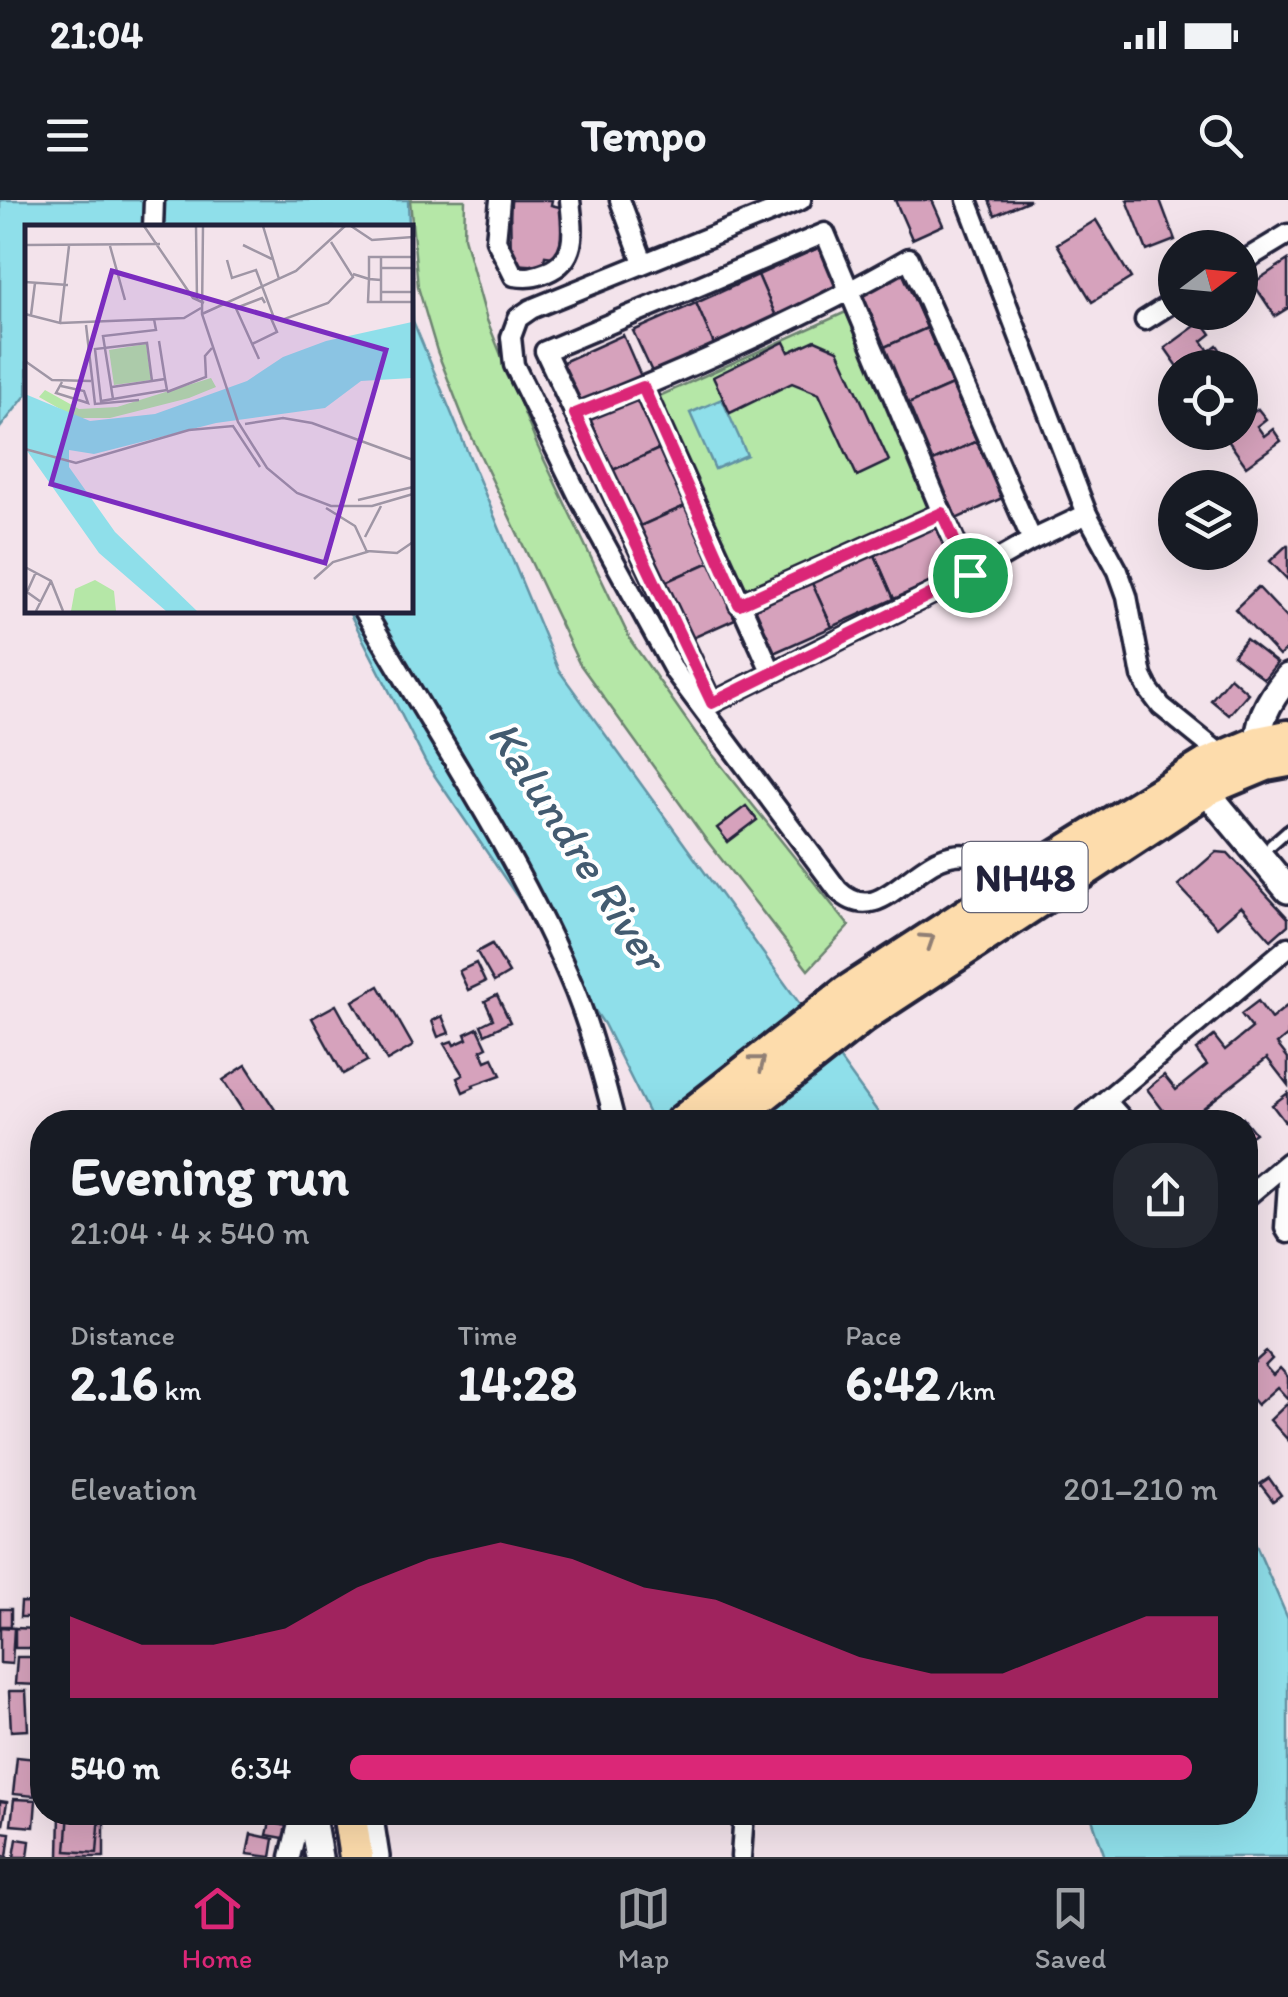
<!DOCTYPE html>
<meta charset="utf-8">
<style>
body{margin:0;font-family:Itim,sans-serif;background:#242831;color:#f1f3f6;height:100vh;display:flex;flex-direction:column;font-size:38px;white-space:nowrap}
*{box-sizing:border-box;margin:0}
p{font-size:32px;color:#9ea1a6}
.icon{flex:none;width:55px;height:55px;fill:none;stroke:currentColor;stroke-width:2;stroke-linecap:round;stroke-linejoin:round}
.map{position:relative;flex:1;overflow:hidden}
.sheet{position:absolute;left:30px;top:910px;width:1228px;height:715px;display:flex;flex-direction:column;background:#171b24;border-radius:40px;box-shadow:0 10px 40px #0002}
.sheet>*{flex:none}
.needle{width:65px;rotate:74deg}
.controls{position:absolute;left:1158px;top:30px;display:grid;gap:20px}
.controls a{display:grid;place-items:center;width:100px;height:100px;border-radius:50%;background:#171b24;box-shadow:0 10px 40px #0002;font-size:50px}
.pin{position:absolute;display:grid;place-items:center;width:85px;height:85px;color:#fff;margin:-42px;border:5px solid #fff;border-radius:50%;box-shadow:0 2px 10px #0007}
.round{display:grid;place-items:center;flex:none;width:105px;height:105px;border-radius:40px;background:#242831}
.head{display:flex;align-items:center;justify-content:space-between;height:170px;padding:0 40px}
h1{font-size:55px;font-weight:700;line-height:75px}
.figures{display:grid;grid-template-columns:repeat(3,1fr);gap:15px;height:170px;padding:10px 40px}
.figures div{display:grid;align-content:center}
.figures b{font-size:50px;font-weight:700}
.figures small{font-size:28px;font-weight:400}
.figures p{font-size:28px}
.chart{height:280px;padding:20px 40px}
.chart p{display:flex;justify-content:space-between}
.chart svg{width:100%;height:180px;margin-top:10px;fill:#db2777;opacity:.7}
ul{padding:0 40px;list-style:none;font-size:32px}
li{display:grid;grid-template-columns:160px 120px 1fr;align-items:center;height:75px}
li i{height:25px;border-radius:12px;background:#db2777}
.status{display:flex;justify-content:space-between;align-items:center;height:70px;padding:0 50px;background:#171b24;direction:ltr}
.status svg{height:28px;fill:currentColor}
header{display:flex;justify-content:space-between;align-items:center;height:130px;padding:0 40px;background:#171b24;font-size:45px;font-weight:700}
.tab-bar{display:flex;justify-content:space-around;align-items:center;height:140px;border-top:2px solid #363941;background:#171b24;font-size:28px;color:#9ea1a6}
.tab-bar a{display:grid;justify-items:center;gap:5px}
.tab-bar .current{color:#db2777}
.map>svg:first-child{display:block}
</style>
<div class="status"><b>21:04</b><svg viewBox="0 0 49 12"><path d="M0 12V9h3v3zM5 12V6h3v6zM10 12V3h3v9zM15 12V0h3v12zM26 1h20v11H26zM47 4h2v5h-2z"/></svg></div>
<header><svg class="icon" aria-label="menu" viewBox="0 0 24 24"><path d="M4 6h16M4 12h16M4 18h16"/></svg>Tempo<svg class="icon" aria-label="search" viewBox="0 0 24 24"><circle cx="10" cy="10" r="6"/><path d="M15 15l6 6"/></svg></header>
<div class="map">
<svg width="1288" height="1657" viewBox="0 0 1288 1657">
<rect width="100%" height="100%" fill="#f3e3eb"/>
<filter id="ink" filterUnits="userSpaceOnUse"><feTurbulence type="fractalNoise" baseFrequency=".01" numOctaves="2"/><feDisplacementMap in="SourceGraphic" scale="20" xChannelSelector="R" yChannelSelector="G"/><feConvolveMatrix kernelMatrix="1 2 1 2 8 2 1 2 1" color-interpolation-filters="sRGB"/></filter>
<g filter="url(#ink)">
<!-- green -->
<g fill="#b5e7a7" stroke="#6c8471" stroke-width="2.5">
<polygon points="410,0 465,0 464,37 487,120 537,245 631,441 697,535 849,726 808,770 704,637 579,463 466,225 437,151 418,87"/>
<polygon points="846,112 933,308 742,393 655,198"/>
</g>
<!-- water -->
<g fill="#8fdfea" stroke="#6393a4" stroke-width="2.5">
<polygon points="0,0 408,0 409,27 28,28 27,194 0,228"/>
<polygon points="410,49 413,121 558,469 885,922 653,922 604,824 426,563 348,410 410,410"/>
<polygon points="722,199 747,255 715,269 690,213"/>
<polygon points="1245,1320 1288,1419 1288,1657 1105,1657 1090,1613 1245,1612"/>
</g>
<!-- building -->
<g fill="#d6a2bc" stroke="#22223b" stroke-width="2.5">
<polygon points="510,0 552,0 551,5 564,8 561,58 545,56 543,66 511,64"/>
<polygon points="895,0 932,0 943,25 912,39"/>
<polygon points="989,0 1030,0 995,15"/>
<polygon points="1127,0 1160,0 1175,40 1147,51"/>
<polygon points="1096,20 1131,78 1092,102 1057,44"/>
<polygon points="820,47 841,93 778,121 758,75"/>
<polygon points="1288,60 1288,108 1275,116 1253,83"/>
<polygon points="902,72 927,128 880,149 855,92"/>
<polygon points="758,75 778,121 716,149 696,103"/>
<polygon points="696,103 716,149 654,176 633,131"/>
<polygon points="1202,121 1211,134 1202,141 1209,151 1217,145 1226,158 1213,168 1179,168 1165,148"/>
<polygon points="927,128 952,185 906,205 880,149"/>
<polygon points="623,135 643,181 581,208 561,163"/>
<polygon points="815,140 838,150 889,261 857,276 819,194 792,183 730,213 713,177 784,142 789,152"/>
<polygon points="952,185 977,241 931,262 906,205"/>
<polygon points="634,193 659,249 613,270 588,214"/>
<polygon points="1258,209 1266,219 1257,226 1264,236 1273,229 1281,241 1246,266 1222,232 1240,232 1240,221"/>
<polygon points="977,241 1002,298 956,319 931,262"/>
<polygon points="659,249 685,306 638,327 613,270"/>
<polygon points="685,306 710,362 663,383 638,327"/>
<polygon points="936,326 956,371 894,399 874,353"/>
<polygon points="1287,345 1288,346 1288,380 1270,361"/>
<polygon points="874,353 894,399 832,427 811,381"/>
<polygon points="710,362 735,419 688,440 663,383"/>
<polygon points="811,381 832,427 769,455 749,409"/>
<polygon points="1258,387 1288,419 1288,448 1279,456 1235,409"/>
<polygon points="1246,439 1277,463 1264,479 1233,455"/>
<polygon points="1230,477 1248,493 1229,515 1211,500"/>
<polygon points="746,606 757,620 728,642 717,628"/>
<polygon points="1216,652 1228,653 1288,718 1288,725 1271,740 1241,706 1217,727 1178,685"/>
<polygon points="492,744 509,773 494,782 477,752"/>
<polygon points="476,763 485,782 468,790 459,771"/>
<polygon points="379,786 413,846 387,861 353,801"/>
<polygon points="497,795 510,822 485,834 481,825 493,819 485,801"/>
<polygon points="1258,801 1271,819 1288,805 1288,835 1277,844 1288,858 1288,885 1267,858 1202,909 1213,922 1187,922 1182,917 1175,922 1150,922 1163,910 1147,889 1164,875 1176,890 1207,865 1196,850 1214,836 1225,850 1252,828 1241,814"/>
<polygon points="336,805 367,861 343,874 312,818"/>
<polygon points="442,816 449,833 438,837 432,821"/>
<polygon points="478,828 487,847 481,850 486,861 493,858 501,875 473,885 474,887 463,892 457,878 463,875 444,844 452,841 454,845 467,839 465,834"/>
<polygon points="246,865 283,922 250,922 223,880"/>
<polygon points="1288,893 1288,919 1285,922 1272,905"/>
<polygon points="1243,918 1255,933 1245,940 1245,922 1237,922"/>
<polygon points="1266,1152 1272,1159 1265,1166 1273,1175 1280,1168 1288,1177 1288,1199 1277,1187 1257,1205 1245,1191 1245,1171"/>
<polygon points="1288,1203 1288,1240 1270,1220"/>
<polygon points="1269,1278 1281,1295 1273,1301 1260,1284"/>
<polygon points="21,1402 42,1403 42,1456 41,1417 20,1417"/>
<rect x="0" y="1409" width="11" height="17"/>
<polygon points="0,1427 14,1428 12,1464 0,1463"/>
<polygon points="15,1428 37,1429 37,1448 15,1448"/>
<polygon points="17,1457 38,1457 40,1485 15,1484"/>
<polygon points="9,1491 26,1491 28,1530 11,1531"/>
<polygon points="17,1557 37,1559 34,1596 13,1594"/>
<polygon points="14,1599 36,1600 34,1627 11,1625"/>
<polygon points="0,1601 7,1602 3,1625 0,1624"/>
<polygon points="60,1612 104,1612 104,1657 59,1657"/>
<polygon points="69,1612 100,1612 97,1653 66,1651"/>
<polygon points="270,1622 291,1627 289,1639 267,1635"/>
<polygon points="0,1632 10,1633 7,1657 0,1655"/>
<polygon points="251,1634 274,1639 271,1657 247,1654"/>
<polygon points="17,1639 30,1641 28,1657 14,1657"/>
</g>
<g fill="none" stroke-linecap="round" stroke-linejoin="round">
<defs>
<polyline id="lane" points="1271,645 1288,630"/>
<g id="street">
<path d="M500,0L496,40L514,76C528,78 534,77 547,72C579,59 573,29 570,0"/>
<polyline points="620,0 643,62"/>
<path d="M801,0L531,109L518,118L511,137L514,165L579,297L675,472L838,690C886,737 918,637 978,657C992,662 1006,674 1019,681"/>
<polyline points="967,0 1087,314 1118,371 1127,396 1142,476 1149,490 1161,506 1224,557"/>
<polyline points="153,28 154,0"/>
<polyline points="1240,63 1288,34"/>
<polyline points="1145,120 1175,101"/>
<polyline points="643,187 772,473 712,503 545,151 825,33 942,313 739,404"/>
<path d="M575,214C689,169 803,119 909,58L1032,340L1087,314"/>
<polyline points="942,313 970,375 1032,340"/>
<path d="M364,410C434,532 522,661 575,791C592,834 604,878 615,922"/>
<polyline points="772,473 970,375"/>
<polyline points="1106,901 1125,922"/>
<polyline points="1080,922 1288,747"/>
<polyline points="1288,983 1285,1028 1288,1033"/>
<polyline points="1245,998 1288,962"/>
<polyline points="290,1657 301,1612"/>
<polyline points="741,1657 744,1612"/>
</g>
<g id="secondary">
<path d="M1258,557C1256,523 1267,502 1288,477"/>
<polyline points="1195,578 1288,690"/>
<polyline points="311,1612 319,1657"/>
<polyline points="369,1612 376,1657"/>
</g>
<g id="highway">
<polyline points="682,922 846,793 1019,681 1206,565 1258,543 1288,537"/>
<polyline points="729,922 864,815 1211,587 1266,564 1288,560"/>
<polyline points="349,1612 356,1657"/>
</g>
</defs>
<!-- lane casing -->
<use href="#lane" stroke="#22223b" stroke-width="16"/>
<!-- street casing -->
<use href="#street" stroke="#22223b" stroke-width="25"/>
<!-- secondary casing -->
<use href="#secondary" stroke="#22223b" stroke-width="32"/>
<!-- highway casing -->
<use href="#highway" stroke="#22223b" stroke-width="40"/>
<!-- lane -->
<use href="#lane" stroke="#fff" stroke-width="9"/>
<!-- street -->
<use href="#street" stroke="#fff" stroke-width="18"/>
<!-- secondary -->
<use href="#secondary" stroke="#fff" stroke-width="25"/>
<!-- highway -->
<use href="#highway" stroke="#fddcac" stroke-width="32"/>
</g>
<!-- one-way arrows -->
<defs><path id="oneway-chevron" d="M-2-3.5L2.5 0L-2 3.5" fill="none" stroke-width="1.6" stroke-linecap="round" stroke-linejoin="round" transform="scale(2.5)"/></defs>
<g stroke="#907f74">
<use href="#oneway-chevron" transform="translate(928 740) rotate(-33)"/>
<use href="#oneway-chevron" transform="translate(759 862) rotate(-38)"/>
</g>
</g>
<g fill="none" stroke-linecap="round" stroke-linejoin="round" filter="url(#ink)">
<defs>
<polygon id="route" points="643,187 739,404 942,313 970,375 712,503 575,214"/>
</defs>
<!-- route casing -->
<use href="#route" stroke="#fff" stroke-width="20"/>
<!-- route -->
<use href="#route" stroke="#db2777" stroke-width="12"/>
</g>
<g text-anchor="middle" stroke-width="8" stroke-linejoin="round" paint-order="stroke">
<!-- shield labels -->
<rect fill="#fff" stroke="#646476" stroke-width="2.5" x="962.5" y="642" width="125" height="70" rx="8"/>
<g font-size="40" font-weight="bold" fill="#22223b">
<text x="1025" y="691">NH48</text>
</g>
<!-- water labels -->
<g font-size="45" font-style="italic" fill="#435b70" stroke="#fff">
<text transform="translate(578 645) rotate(57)" y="16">Kalundre River</text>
</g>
</g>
<!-- overview -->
<g transform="translate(25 25)">
<rect width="388" height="388" fill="#f3e3eb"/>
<path d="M121,119L126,155L89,160L84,125ZM186,153L191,162L164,173L85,193H51L14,172L20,165L54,184L92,182ZM70,355L89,366L91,386H46L50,364Z" fill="#b5e7a7"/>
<path d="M387,97V153L336,156L300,183L191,198L69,229L44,225V242L90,307L172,386H141L74,328L0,223V169L65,196L130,189L222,156L258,132L301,116Z" fill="#8fdfea"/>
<path fill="none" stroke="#9f96a5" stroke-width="2.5" d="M119,1L168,73L179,78M171,1L172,75M178,1L177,89L213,197L242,243L272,268L306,281H347L388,269M238,1L254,54M326,1L347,15L388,12M0,20L135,19M218,20L247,34M85,21L100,75M202,35L207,53L231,45L249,93L257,95L303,78L328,52L306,17M356,43H388M328,49L344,54L343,77H388M356,55L344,54V32H388M0,57L43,60M356,67H388M356,77V32M209,79L234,134M211,83L237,73L240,78M0,89L35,98L44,21M177,89L271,46L320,1M6,90L10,58M35,98L159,93L176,83M61,100L70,179L114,175M134,116L140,154M227,119L252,107L245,91M0,136L27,155L66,156M36,161L59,166L63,178L31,168L37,157M87,162L127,156L140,154L142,165L76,176L70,124L122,118L127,156M142,167L181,152L180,131L187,123M88,174L78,111L131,105L129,94M220,199L258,193L287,198L388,235M0,224L51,238L164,205L208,201L235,242M333,275L388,262M340,312L356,281M342,326L372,328L388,317M0,342L26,356L38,386M11,347L2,367L16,377M289,354L308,337L342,327L330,301L301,283M11,386L26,356"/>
<path fill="#7b2cbf" fill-opacity="0.15" stroke="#7b2cbf" stroke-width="5" d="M87,46L361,125L300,338L26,259Z"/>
<rect width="388" height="388" fill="none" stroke="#22223b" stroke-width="5"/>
</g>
</svg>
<div class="controls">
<a><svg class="needle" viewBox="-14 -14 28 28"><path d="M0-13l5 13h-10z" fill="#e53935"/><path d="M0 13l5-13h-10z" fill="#9ea1a6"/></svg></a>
<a><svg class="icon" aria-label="locate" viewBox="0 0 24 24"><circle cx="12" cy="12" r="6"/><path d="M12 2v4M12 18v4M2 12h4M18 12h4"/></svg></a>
<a><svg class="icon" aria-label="layers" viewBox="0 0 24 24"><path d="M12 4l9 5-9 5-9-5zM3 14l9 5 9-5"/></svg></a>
</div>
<div class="pin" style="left:970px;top:375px;background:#1e9e55"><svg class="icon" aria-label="arrive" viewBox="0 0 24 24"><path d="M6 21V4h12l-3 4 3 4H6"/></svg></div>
<section class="sheet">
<div class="head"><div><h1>Evening run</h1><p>21:04 · 4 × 540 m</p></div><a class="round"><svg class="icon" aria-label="share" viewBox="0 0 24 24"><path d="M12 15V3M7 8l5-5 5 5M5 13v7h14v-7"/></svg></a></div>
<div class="figures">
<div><p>Distance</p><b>2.16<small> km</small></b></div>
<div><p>Time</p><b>14:28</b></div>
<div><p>Pace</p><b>6:42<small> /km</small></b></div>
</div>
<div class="chart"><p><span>Elevation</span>201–210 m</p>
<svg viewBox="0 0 160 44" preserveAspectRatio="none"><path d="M0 44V24L10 31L20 31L30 27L40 17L50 10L60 6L70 10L80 17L90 20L100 27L110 34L120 38L130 38L140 31L150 24L160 24V44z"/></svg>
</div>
<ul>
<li><b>540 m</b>6:34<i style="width:97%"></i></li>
</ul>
</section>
</div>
<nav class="tab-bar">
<a class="current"><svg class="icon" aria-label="home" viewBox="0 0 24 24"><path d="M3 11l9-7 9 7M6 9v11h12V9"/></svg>Home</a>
<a><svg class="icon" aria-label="map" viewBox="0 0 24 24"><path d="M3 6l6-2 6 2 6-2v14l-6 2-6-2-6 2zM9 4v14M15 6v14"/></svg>Map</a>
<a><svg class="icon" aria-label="saved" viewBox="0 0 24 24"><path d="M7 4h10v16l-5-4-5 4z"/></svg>Saved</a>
</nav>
